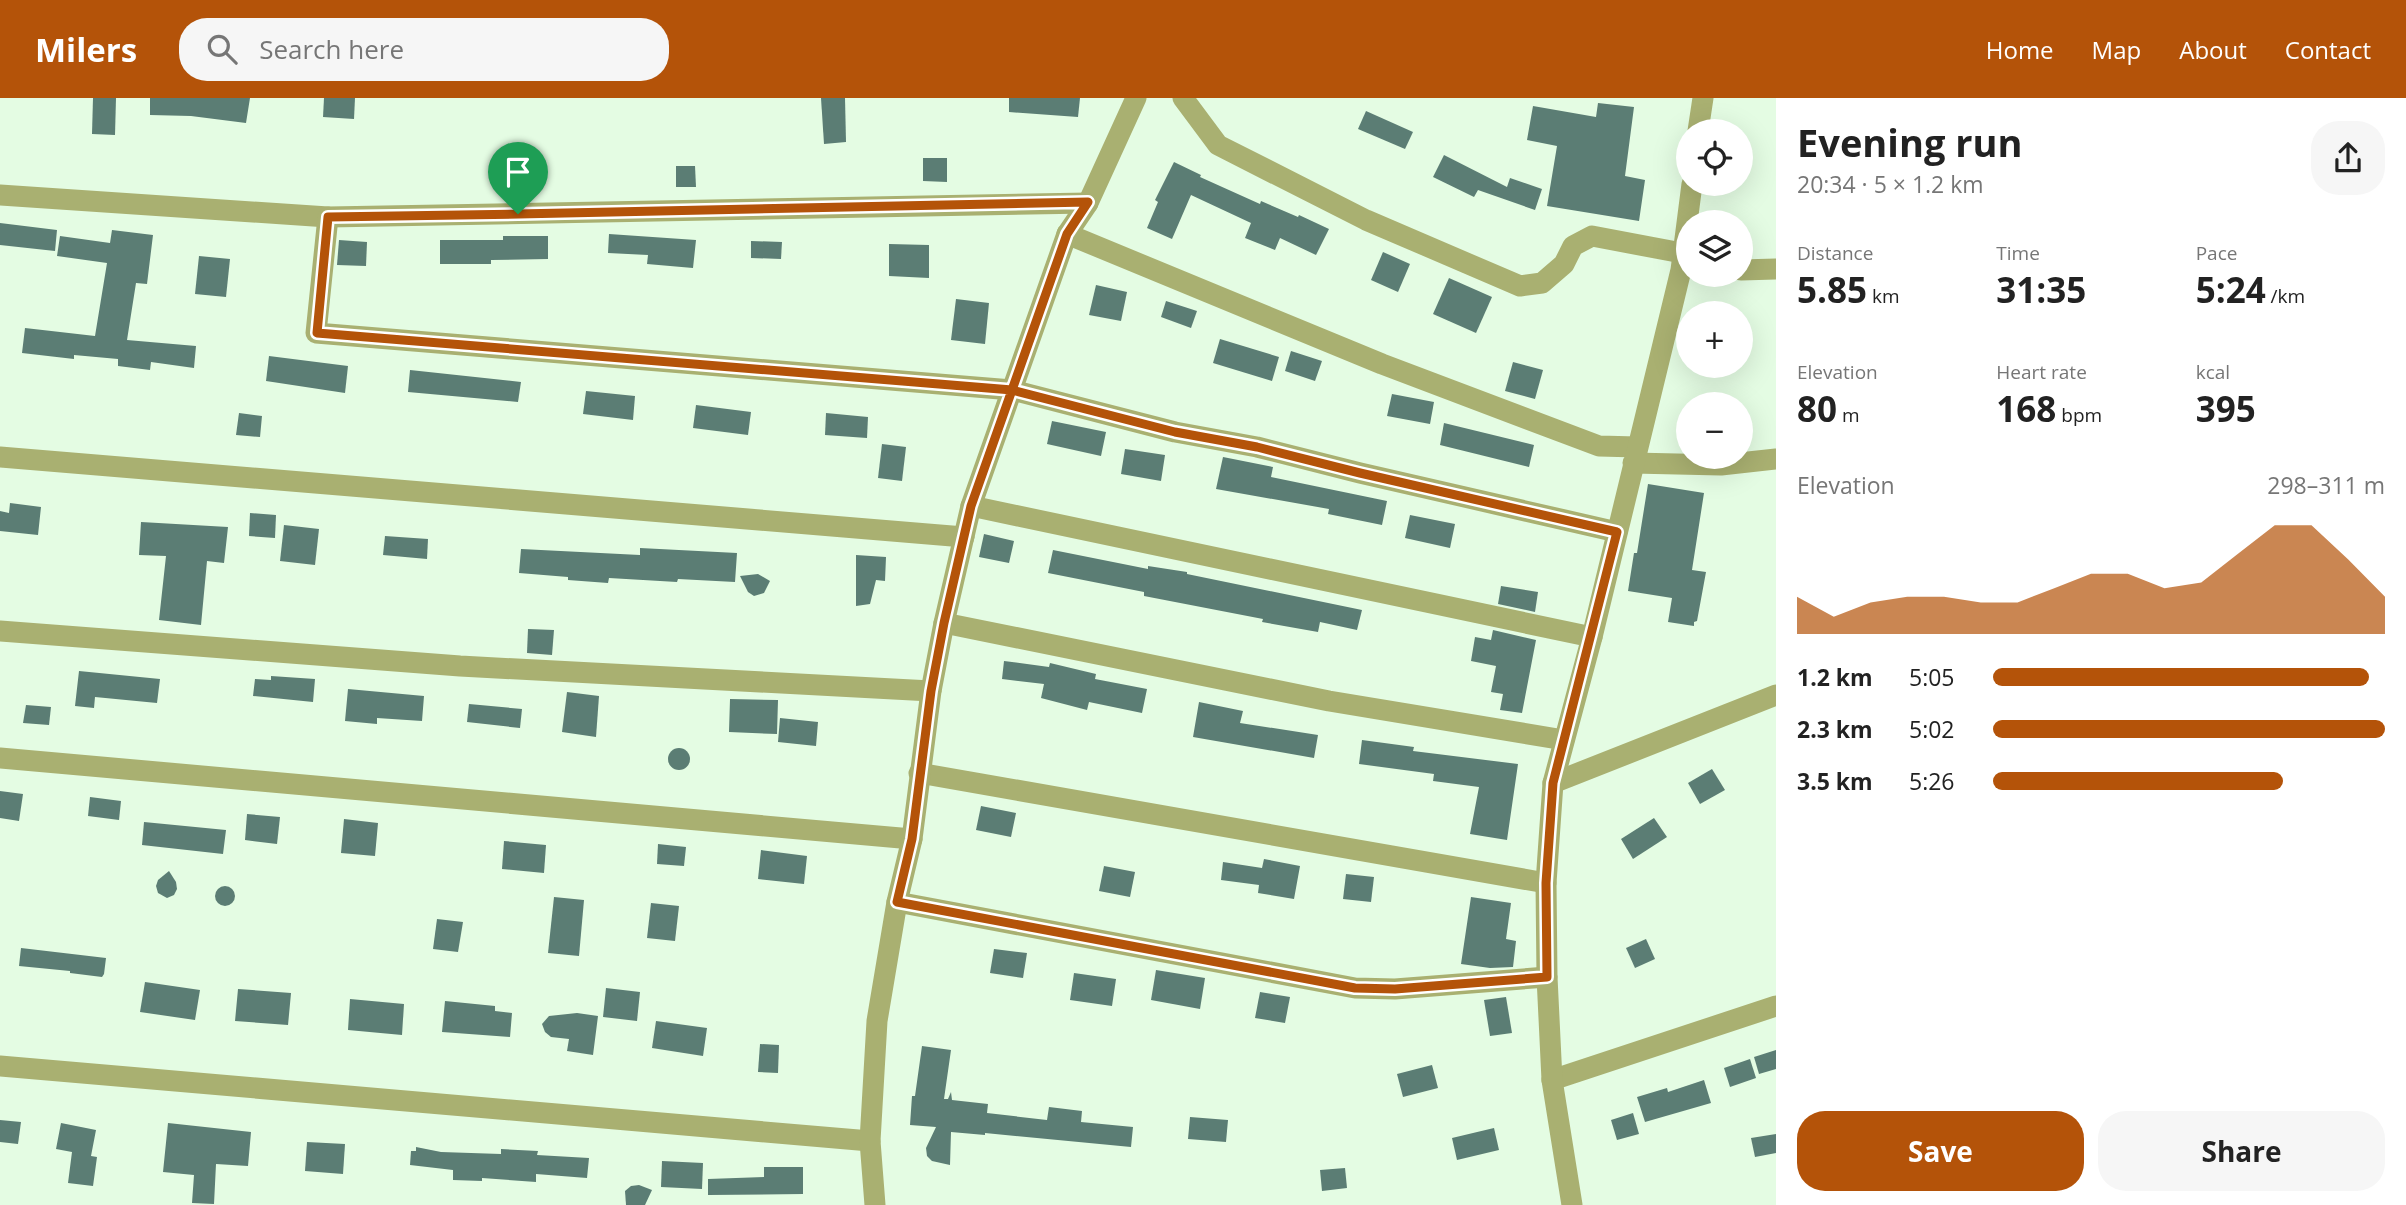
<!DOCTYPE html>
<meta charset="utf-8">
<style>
body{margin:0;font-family:"Open Sans",sans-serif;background:#f6f6f6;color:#222;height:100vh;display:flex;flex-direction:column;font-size:26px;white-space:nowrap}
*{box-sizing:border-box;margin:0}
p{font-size:23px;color:#767676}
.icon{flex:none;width:38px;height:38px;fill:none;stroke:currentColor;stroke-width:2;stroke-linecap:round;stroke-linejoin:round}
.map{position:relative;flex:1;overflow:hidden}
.panel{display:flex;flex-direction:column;background:#fff;width:630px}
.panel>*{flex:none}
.buttons{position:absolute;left:1676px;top:21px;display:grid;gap:14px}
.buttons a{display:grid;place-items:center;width:77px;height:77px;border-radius:50%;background:#fff;box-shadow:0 7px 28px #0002;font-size:35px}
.pin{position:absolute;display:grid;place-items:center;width:60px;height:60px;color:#fff;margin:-72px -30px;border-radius:50% 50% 50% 0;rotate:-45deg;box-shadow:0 0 7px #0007}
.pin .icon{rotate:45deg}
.round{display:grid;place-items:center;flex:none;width:74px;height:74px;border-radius:28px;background:#f6f6f6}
.summary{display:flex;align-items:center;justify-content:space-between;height:119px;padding:0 21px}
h1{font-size:38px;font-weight:700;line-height:52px}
.metrics{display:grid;grid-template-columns:repeat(3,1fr);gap:10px;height:119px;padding:7px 21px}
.metrics div{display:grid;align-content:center}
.metrics b{font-size:35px;font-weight:700}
.metrics small{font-size:19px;font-weight:400}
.metrics p{font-size:19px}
.chart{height:196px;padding:14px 21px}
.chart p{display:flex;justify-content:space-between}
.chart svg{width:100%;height:126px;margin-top:7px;fill:#b45309;opacity:.7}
.action{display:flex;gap:14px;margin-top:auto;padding:14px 21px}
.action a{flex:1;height:80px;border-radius:28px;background:#b45309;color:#fff;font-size:28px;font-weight:700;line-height:80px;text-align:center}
.action a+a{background:#f6f6f6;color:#222}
ul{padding:0 21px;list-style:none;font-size:23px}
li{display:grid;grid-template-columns:112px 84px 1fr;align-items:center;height:52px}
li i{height:18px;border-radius:9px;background:#b45309}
header{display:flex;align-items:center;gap:42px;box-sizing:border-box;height:98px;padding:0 35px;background:#b45309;color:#fff}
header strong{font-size:33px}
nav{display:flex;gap:38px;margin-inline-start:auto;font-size:24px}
.search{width:490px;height:63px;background:#f6f6f6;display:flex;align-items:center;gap:18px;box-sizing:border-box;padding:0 24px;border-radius:28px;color:#767676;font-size:26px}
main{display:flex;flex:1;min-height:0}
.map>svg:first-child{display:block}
</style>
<header>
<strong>Milers</strong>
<div class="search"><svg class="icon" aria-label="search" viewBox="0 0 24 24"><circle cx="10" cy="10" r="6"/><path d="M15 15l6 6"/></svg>Search here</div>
<nav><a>Home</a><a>Map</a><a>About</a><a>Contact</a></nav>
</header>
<main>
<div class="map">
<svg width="1776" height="1107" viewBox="0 0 1776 1107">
<rect width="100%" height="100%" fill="#e4fce3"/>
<!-- building -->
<g fill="#5b7d74">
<polygon points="93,0 116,0 115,37 92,36"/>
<polygon points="150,0 250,0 246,25 191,18 150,17"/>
<polygon points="324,0 355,0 354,21 323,19"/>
<polygon points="821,0 845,0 846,44 824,46"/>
<polygon points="1009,0 1080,0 1078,19 1009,14"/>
<polygon points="1598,5 1634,9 1625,78 1645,82 1639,123 1547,108 1557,48 1527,42 1533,8 1596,19"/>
<polygon points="1366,13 1413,34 1405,51 1358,31"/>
<polygon points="1444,57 1507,89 1510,80 1542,91 1535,112 1478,92 1474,99 1433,79"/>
<polygon points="923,60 947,60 947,84 923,83"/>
<polygon points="517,61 518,85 495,85 495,62"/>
<polygon points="1174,64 1201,77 1200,79 1260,106 1261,103 1298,119 1299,117 1329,131 1316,157 1280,140 1275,152 1245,140 1251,125 1191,97 1172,141 1147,130 1158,104 1155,102"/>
<polygon points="676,68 695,68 696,89 676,89"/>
<polygon points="0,125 57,132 55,153 0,147"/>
<polygon points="112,132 153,137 147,186 136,185 127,242 196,248 194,270 151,264 150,272 118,268 118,261 74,257 74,261 22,255 25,230 95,238 107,165 57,158 60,138 110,145"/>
<polygon points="609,136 696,142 693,170 647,166 648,157 608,155"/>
<polygon points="503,138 548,138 548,161 491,162 491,166 440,166 440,142 503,142"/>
<polygon points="339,142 367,144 366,168 337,167"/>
<polygon points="751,143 782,144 781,161 751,160"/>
<polygon points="889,146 929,147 929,180 889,178"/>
<polygon points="1383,154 1410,166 1398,194 1371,182"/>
<polygon points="199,158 230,161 226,199 195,196"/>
<polygon points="1449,180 1492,199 1476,235 1433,216"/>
<polygon points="1096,187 1127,194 1121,223 1089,217"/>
<polygon points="956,201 989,205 985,246 951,242"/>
<polygon points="1166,203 1197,213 1191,230 1161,219"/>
<polygon points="1220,241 1279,259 1272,283 1213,265"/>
<polygon points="1291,253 1322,263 1315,283 1285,273"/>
<polygon points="269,258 348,268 345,295 266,283"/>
<polygon points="1513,264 1543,272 1535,301 1505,293"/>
<polygon points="410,272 521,284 518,304 408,294"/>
<polygon points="586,293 635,298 633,322 583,316"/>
<polygon points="1392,296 1434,304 1430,326 1387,318"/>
<polygon points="696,307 751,314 748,337 693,330"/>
<polygon points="239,315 262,318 260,339 236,337"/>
<polygon points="826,315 868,319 867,340 825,337"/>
<polygon points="1052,323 1106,334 1101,358 1047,346"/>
<polygon points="1444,325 1534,347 1529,369 1440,347"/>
<polygon points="882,346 906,349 902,383 878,380"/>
<polygon points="1125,351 1165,357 1161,383 1121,376"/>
<polygon points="1223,359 1273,369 1271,379 1387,403 1382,427 1328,416 1329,411 1216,391"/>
<polygon points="1648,386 1704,395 1692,472 1706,474 1697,523 1694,524 1694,528 1668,524 1672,500 1628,493 1634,455 1637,455"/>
<polygon points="10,405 41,409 38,437 0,433 0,413 9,415"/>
<polygon points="250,415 276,417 275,440 249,438"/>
<polygon points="1410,417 1455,426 1450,450 1405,440"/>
<polygon points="141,424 228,429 224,465 207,463 201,527 159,522 166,458 139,457"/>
<polygon points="284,427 319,431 315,467 280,463"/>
<polygon points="984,436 1014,443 1009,465 979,459"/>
<polygon points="385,438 428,441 427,461 383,457"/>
<polygon points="640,450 737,455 735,484 678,481 677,484 609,480 608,485 568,482 568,479 519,475 521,451 640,457"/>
<polygon points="1053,452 1148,471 1148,468 1187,474 1187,476 1362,512 1357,532 1320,524 1318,534 1262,524 1263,521 1144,498 1144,494 1048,475"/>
<polygon points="856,457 886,459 885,483 876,482 870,506 856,508"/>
<polygon points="758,476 770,483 764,495 754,498 748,494 740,478"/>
<polygon points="1501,488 1538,494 1535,514 1498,506"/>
<polygon points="528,531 554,532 552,557 527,555"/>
<polygon points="1493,532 1536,542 1522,615 1500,612 1503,596 1491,594 1496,568 1471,563 1475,539 1491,542"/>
<polygon points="1004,563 1049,569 1050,565 1096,576 1095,581 1147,591 1142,615 1089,604 1087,612 1041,600 1044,586 1002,581"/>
<polygon points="79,573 160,581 157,605 95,599 94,610 75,608"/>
<polygon points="271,578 315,581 313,604 253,598 255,581 271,582"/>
<polygon points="348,591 424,598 422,623 377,620 377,626 345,623"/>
<polygon points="567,594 599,598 596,639 562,634"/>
<polygon points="730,601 778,602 777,636 729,634"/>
<polygon points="1199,604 1243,613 1240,625 1318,637 1314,660 1193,639"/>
<polygon points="469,606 522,611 520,630 467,624"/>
<polygon points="26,607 51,609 49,627 23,625"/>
<polygon points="780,620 818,624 816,648 778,644"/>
<polygon points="1362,642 1414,649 1413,653 1518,666 1507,742 1470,736 1479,689 1433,683 1434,676 1359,666"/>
<circle cx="679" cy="661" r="11"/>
<polygon points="1712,671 1725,692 1700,706 1688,685"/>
<polygon points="0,693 23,696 19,723 0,720"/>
<polygon points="90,699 121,703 119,722 88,718"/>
<polygon points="981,708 1016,715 1011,739 976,732"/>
<polygon points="247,716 280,719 277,746 245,742"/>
<polygon points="1654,720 1667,739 1633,761 1621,741"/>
<polygon points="344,721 378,725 375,758 341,755"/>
<polygon points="144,724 226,732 223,756 142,747"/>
<polygon points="504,743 546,747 544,775 502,771"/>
<polygon points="658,746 686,749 684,768 657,766"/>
<polygon points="761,752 807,758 804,786 758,781"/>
<polygon points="1264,761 1300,768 1294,801 1258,795 1259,787 1221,782 1223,764 1262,770"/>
<polygon points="1104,768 1135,774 1130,799 1099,793"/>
<polygon points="169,773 176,784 177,791 174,797 167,800 158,795 156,788 158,782"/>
<polygon points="1346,776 1374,779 1371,804 1343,801"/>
<circle cx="225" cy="798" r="10"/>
<polygon points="554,799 584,802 579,858 548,855"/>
<polygon points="1471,799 1511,805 1506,841 1516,843 1513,869 1490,870 1461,866"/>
<polygon points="651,805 679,808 675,843 647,840"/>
<polygon points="437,821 463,824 458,854 433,851"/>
<polygon points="1646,841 1655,861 1635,870 1626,850"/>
<polygon points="21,850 106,860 104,876 102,879 70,875 70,873 19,868"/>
<polygon points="994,851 1027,855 1023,880 990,875"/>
<polygon points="1156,872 1205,880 1200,911 1151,902"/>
<polygon points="1074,875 1116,881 1112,908 1070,902"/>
<polygon points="145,884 200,892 195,922 140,914"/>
<polygon points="606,890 640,894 637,923 603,919"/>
<polygon points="238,891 291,895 288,927 235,923"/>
<polygon points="1260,894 1290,899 1285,925 1255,920"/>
<polygon points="1506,899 1512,935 1490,938 1484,902"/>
<polygon points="350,901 404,906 402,937 348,932"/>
<polygon points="445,903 495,908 495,913 512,915 510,939 442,934"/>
<polygon points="577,915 598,918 593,957 567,953 569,941 551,939 545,934 542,926 549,918"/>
<polygon points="656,923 707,930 703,958 652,950"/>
<polygon points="760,946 779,947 778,975 758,974"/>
<polygon points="922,948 951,952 944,1001 948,1001 951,994 952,1002 988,1006 987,1015 1047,1022 1049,1009 1082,1013 1081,1024 1133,1029 1131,1049 985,1035 985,1037 951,1034 950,1067 932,1063 927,1058 926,1050 936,1029 910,1027 912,998 915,998"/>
<polygon points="1776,952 1776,971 1759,976 1754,959"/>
<polygon points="1750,961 1756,980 1730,989 1724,970"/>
<polygon points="1432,967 1438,990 1403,999 1397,976"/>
<polygon points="1704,982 1711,1005 1645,1024 1637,999 1667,990 1668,994"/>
<polygon points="1633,1015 1639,1036 1617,1042 1611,1022"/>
<polygon points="1190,1019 1228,1022 1226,1044 1188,1041"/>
<polygon points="0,1022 21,1024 18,1046 0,1044"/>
<polygon points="61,1025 96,1032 91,1058 97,1059 93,1088 68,1085 72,1054 56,1051"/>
<polygon points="168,1025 251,1034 248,1068 216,1066 214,1106 192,1105 194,1077 163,1074"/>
<polygon points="1494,1030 1499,1052 1457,1062 1452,1040"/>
<polygon points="1776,1036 1776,1055 1755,1059 1751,1040"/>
<polygon points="307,1044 345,1046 343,1076 305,1073"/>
<polygon points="416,1049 441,1054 501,1056 501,1051 538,1053 537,1057 589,1060 587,1080 536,1076 536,1084 482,1080 482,1083 453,1082 453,1072 410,1067 411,1053 416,1053"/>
<polygon points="662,1063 703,1065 702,1091 661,1089"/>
<polygon points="764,1069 803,1069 803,1096 708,1097 708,1081 764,1079"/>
<polygon points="1345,1070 1347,1090 1322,1093 1320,1072"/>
<polygon points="639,1087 652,1092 645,1107 626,1107 625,1093 631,1088"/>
</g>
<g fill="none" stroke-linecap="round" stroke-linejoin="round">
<!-- minor -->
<g stroke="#a9b071" stroke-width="21">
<polyline points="1183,0 1218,47 1366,122 1520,188 1542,185 1564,166 1573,148 1592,138 1682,155"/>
<polyline points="1698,33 1703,0"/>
<polyline points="0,97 328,119 1088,105"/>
<polyline points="328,119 316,235 1012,292 1175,334 1257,349 1360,375 1617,434"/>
<polyline points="1067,136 1382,266 1599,348 1637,349"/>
<polyline points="1741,172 1776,171"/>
<polyline points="0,359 964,439"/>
<polyline points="1633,365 1721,367 1776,361"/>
<polyline points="971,408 1592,539"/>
<polyline points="944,525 1329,603 1564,642"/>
<polyline points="0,533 460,568 931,593"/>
<polyline points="0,660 912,741"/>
<polyline points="919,675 1546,785"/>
<polyline points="1553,685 1776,597"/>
<polyline points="897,804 1355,890 1395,891 1547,879"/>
<polyline points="0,968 870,1043"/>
<polyline points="1552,982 1776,908"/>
<polyline points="875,1107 870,1043 877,923 897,804 912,741 931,593 944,525 971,408 1067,136 1088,105 1136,0"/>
<polyline points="1572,1107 1552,982 1547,879 1546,785 1553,685 1592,539 1681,172 1692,86"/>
</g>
</g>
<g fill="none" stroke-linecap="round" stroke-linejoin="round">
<defs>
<polyline id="route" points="518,116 328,119 317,235 1012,292 971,408 944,525 931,593 912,741 897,804 1355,890 1395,891 1547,879 1546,785 1553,685 1617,434 1360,375 1257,349 1175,334 1012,292 1067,136 1088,104 518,116"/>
</defs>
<!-- route casing -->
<use href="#route" stroke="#fff" stroke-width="14"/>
<!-- route -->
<use href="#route" stroke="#b45309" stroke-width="9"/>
</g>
</svg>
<div class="buttons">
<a><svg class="icon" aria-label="locate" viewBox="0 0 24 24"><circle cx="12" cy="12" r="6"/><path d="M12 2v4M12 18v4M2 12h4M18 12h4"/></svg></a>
<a><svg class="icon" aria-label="layers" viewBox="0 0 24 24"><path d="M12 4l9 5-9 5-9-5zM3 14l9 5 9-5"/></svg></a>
<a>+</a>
<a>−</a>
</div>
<div class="pin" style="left:518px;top:116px;background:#1e9e55"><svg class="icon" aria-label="arrive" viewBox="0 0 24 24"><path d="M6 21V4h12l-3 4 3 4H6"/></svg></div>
</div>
<section class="panel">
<div class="summary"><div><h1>Evening run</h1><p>20:34 · 5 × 1.2 km</p></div><a class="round"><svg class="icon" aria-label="share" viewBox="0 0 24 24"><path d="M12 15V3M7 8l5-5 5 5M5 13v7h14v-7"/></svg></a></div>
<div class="metrics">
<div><p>Distance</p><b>5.85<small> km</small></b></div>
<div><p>Time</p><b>31:35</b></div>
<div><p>Pace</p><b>5:24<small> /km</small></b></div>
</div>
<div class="metrics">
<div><p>Elevation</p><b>80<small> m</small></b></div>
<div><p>Heart rate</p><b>168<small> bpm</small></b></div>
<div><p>kcal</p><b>395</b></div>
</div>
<div class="chart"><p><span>Elevation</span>298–311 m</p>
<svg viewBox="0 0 160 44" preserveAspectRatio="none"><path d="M0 44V31L10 38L20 33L30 31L40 31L50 33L60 33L70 28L80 23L90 23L100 28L110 26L120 16L130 6L140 6L150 18L160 31V44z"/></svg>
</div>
<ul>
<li><b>1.2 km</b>5:05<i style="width:96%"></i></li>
<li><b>2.3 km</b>5:02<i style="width:100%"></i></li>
<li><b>3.5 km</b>5:26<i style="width:74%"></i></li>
</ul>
<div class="action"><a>Save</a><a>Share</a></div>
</section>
</main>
